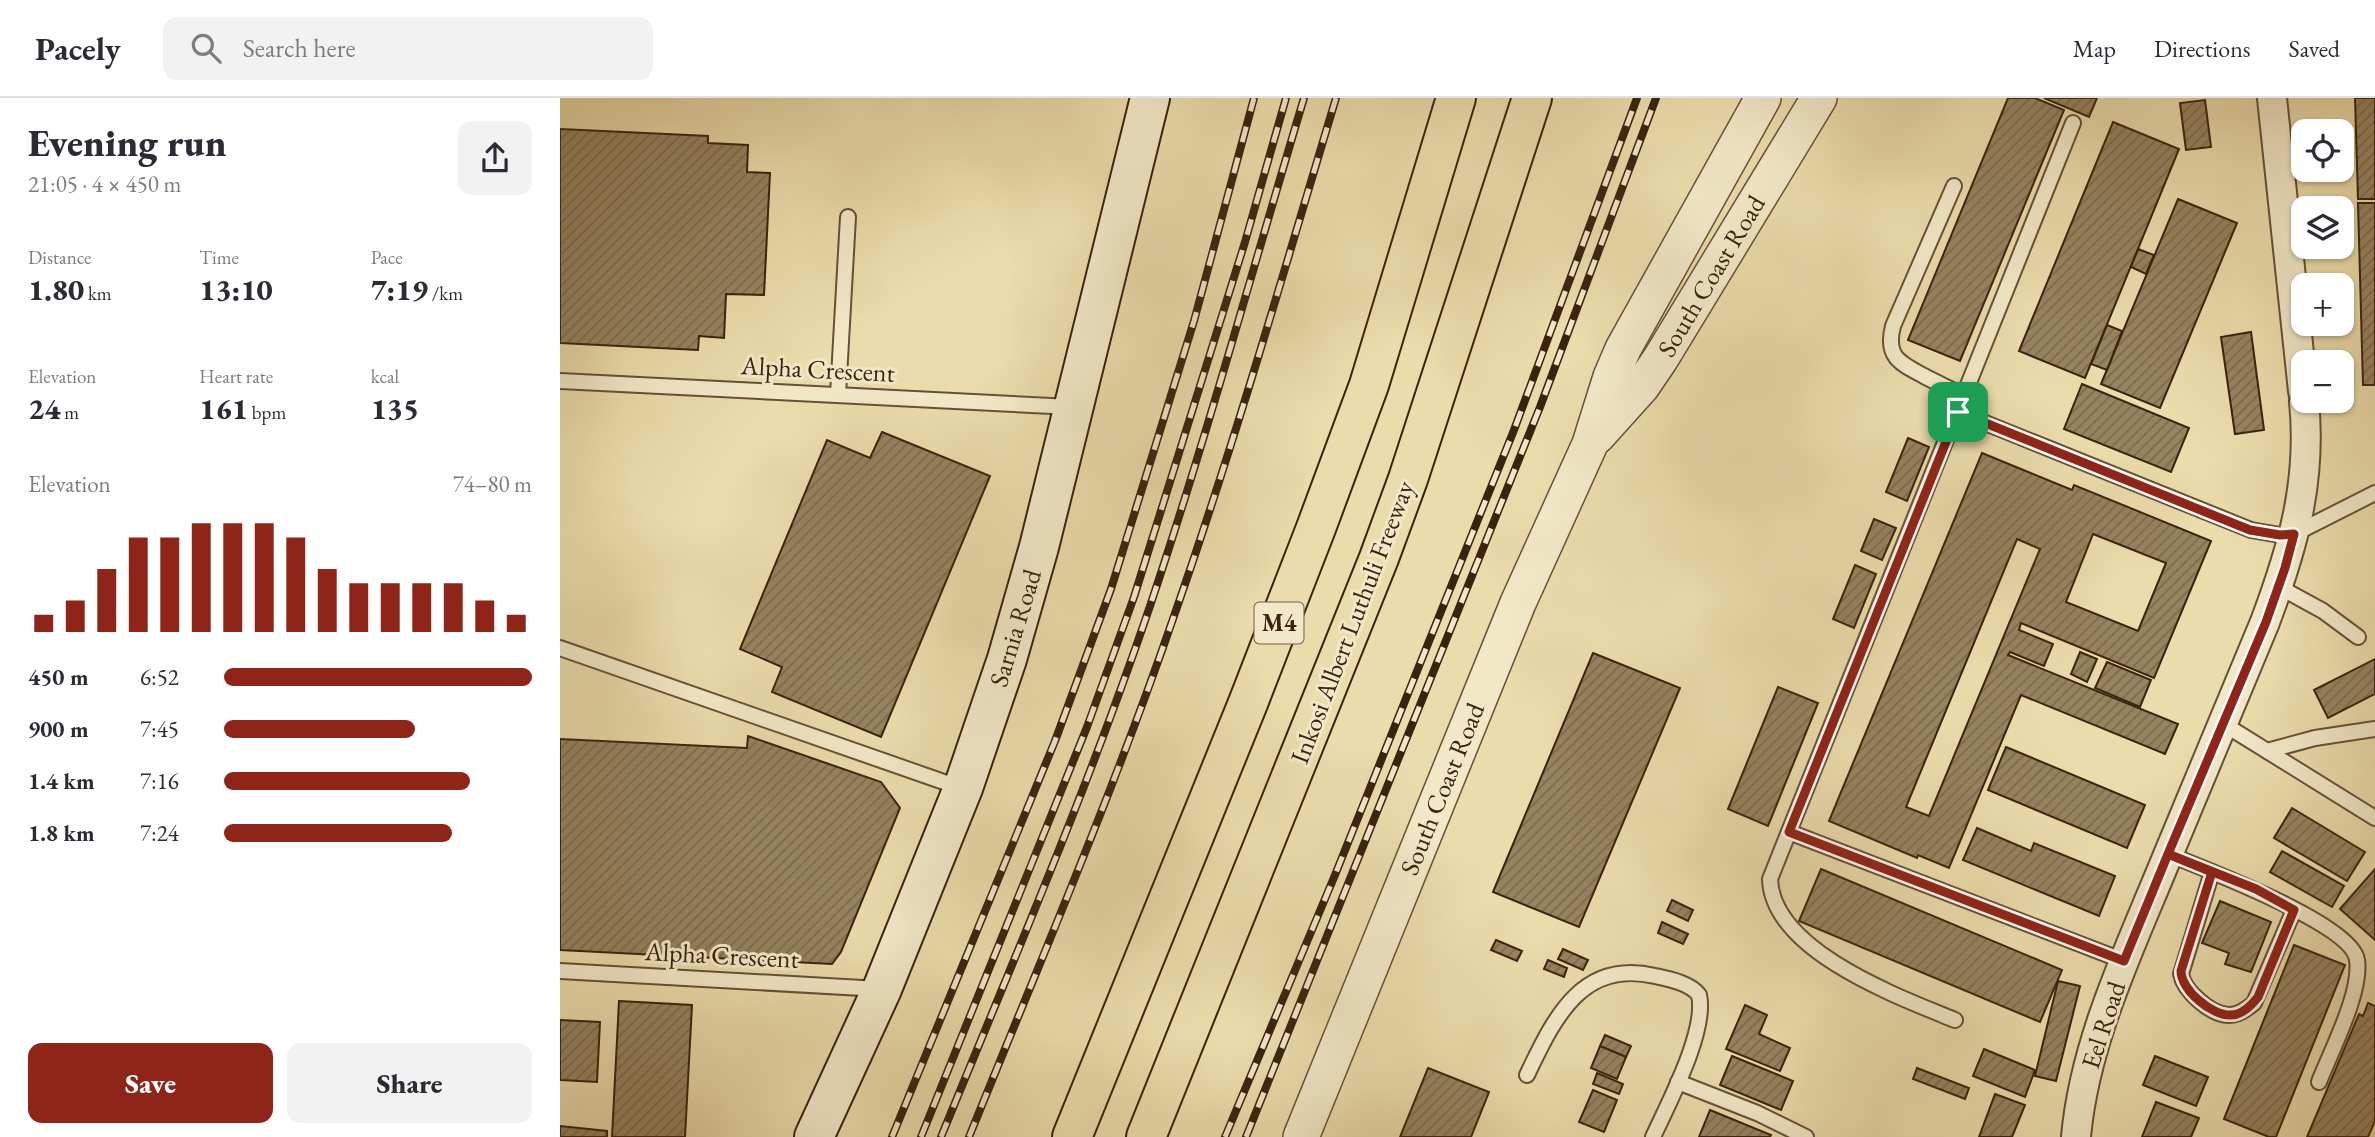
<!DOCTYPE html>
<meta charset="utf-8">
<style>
body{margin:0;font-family:"EB Garamond",serif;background:#f2f2f3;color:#2b2b33;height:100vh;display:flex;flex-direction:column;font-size:26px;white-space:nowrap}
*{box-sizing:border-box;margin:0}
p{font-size:23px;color:#7c7c81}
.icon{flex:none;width:38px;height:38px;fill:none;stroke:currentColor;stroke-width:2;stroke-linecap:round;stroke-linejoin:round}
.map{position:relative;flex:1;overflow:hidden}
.panel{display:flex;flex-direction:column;background:#fff;width:560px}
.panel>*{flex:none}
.buttons{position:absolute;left:1731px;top:21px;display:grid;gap:14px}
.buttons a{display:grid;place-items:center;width:63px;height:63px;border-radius:14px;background:#fff;box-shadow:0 2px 5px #0004;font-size:35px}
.pin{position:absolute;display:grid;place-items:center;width:60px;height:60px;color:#fff;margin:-30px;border-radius:14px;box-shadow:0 4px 10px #0006}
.round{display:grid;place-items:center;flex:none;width:74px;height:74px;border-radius:14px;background:#f2f2f3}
.summary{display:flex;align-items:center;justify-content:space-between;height:119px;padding:0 28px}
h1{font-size:38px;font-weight:800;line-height:52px}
.stats{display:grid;grid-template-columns:repeat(3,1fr);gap:10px;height:119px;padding:7px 28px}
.stats div{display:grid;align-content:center}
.stats b{font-size:30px;font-weight:800}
.stats small{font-size:19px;font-weight:400}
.stats p{font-size:19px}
.chart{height:196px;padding:14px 28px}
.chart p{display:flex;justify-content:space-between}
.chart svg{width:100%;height:126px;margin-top:7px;stroke:#8f2418;stroke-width:6}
.primary-button{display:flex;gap:14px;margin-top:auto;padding:14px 28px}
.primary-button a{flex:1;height:80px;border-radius:14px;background:#8f2418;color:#fff;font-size:28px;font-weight:800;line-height:80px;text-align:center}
.primary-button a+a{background:#f2f2f3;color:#2b2b33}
ul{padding:0 28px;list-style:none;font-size:23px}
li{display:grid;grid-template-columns:112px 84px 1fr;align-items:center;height:52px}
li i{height:18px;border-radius:9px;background:#8f2418}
header{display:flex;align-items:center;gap:42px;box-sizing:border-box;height:98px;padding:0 35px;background:#fff;border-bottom:2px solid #e1e1e2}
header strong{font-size:33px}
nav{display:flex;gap:38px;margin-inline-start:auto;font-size:24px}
.search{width:490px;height:63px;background:#f2f2f3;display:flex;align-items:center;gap:18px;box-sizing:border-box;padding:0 24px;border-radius:14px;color:#7c7c81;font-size:26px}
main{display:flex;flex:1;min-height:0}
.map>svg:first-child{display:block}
</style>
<header>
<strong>Pacely</strong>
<div class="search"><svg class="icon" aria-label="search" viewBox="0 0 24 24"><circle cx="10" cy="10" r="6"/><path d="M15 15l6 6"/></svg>Search here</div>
<nav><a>Map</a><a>Directions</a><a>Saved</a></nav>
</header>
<main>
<section class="panel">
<div class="summary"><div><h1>Evening run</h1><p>21:05 · 4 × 450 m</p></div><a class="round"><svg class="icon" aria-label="share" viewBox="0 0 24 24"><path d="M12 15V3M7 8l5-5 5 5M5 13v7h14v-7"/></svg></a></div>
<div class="stats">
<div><p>Distance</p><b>1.80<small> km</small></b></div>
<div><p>Time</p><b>13:10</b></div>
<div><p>Pace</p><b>7:19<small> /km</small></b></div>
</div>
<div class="stats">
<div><p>Elevation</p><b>24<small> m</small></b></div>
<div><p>Heart rate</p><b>161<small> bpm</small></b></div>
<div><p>kcal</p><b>135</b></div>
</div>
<div class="chart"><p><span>Elevation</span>74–80 m</p>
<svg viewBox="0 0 160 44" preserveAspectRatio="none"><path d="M5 44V38M15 44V33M25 44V22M35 44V11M45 44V11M55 44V6M65 44V6M75 44V6M85 44V11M95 44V22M105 44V27M115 44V27M125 44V27M135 44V27M145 44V33M155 44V38"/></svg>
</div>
<ul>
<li><b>450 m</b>6:52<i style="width:100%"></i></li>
<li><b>900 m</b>7:45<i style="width:62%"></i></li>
<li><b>1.4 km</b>7:16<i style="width:80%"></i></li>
<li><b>1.8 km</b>7:24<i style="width:74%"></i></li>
</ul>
<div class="primary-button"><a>Save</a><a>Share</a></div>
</section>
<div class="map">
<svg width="1815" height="1039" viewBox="0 0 1815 1039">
<defs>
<pattern id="building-hatch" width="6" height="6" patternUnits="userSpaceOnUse" patternTransform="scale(1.75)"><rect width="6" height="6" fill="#968360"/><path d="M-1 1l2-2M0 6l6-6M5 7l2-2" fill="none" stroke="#7b6b4e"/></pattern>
</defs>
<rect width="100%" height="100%" fill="#ebdcab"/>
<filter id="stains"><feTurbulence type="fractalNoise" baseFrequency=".00286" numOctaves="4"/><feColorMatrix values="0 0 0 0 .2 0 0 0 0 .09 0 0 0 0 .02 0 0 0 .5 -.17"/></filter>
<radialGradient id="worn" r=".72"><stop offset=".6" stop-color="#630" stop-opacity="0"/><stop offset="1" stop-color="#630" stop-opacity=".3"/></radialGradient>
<!-- building -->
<g fill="url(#building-hatch)" stroke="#3a230f" stroke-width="2" fill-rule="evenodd">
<polygon points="1448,0 1475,0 1504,12 1400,263 1348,242"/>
<polygon points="1484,0 1537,0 1529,19"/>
<polygon points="1795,0 1815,0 1815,101 1798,101"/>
<polygon points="1645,2 1651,49 1626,52 1620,5"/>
<polygon points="1553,24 1619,51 1525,280 1459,253"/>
<polygon points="0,31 148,38 148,45 188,47 187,74 210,75 204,197 166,196 164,240 139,238 138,252 0,245"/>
<polygon points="1618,101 1677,125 1600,310 1541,286"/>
<polygon points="1798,105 1815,105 1815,287 1803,287"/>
<polygon points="1578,151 1594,157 1586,176 1571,169"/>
<polygon points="1547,227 1562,233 1547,272 1531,266"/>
<polygon points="1691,234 1704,332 1675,336 1661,239"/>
<polygon points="1522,286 1629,330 1611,374 1504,331"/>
<polygon points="322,334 430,378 321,639 212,594 222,569 180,551 267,342 310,360"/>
<polygon points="1348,340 1369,349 1347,403 1326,394"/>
<path d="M1422,355L1512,392L1514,387L1651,443L1594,580L1461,525L1459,532L1493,546L1484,568L1450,554L1448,557L1618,626L1605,656L1461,597L1389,770L1358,757L1357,760L1269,723ZM1533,436L1606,465L1578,533L1506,504ZM1457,441L1480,451L1369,718L1346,709Z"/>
<polygon points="1314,421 1336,430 1322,462 1301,453"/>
<polygon points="1295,467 1316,476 1294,530 1273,521"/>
<polygon points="1520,554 1537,561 1527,584 1511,576"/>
<polygon points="1033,555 1120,590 1019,829 933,794"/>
<polygon points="1815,561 1815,596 1768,620 1754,592"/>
<polygon points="1547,564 1591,582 1580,609 1535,590"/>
<polygon points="1218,589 1258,605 1208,728 1168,711"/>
<polygon points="188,638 321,684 340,710 281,854 272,866 0,852 0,641 187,650"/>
<polygon points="1446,649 1585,707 1567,750 1428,692"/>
<polygon points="1732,710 1805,754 1787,783 1714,740"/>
<polygon points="1417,730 1471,753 1474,745 1555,778 1539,818 1403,762"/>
<polygon points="1722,753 1784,788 1772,809 1710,774"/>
<polygon points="1261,771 1502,872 1480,924 1239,823"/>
<polygon points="1815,771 1815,842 1780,811"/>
<polygon points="1112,802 1133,812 1128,823 1107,813"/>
<polygon points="1660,803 1711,824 1691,874 1665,866 1669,855 1642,845"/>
<polygon points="1102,824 1128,836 1123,846 1098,835"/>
<polygon points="936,842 962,853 957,863 931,852"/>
<polygon points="1734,847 1785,867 1716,1039 1709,1039 1664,1021"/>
<polygon points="1003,851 1028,862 1023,872 998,861"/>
<polygon points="988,862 1007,870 1004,879 984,871"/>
<polygon points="1498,883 1520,888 1496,983 1475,978"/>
<polygon points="59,903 132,907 125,1039 52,1039"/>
<polygon points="1808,905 1815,908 1815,1023 1808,1039 1747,1039 1799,916 1803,918"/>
<polygon points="1185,907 1207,917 1199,936 1230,950 1220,973 1166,951"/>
<polygon points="0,922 40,924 37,984 0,982"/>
<polygon points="1045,937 1071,948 1066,959 1040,948"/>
<polygon points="1040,948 1066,959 1057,981 1031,970"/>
<polygon points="1424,951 1475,972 1465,999 1413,978"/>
<polygon points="1172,958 1233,983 1221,1012 1160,987"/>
<polygon points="1595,958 1648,979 1636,1008 1583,987"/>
<polygon points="868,970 929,994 911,1039 840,1039"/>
<polygon points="1357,970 1409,990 1405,1001 1353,981"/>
<polygon points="1037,975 1063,986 1059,996 1033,986"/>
<polygon points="1033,992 1057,1002 1044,1034 1019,1024"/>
<polygon points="1435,996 1465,1007 1452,1039 1419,1039"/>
<polygon points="1596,1004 1639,1020 1631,1039 1582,1039"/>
<polygon points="1150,1012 1211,1037 1210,1039 1139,1039"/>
<polygon points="0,1028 47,1033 47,1039 0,1039"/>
</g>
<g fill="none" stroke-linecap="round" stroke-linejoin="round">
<defs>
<g id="service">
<path d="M1394,88L1333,228C1325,259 1340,265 1364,278C1377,285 1391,291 1404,298"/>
<polyline points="0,283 512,309"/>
<polyline points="278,297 288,119"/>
<polyline points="1398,314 1691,432 1720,437 1734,436 1815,395"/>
<polyline points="1719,489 1763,513 1798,539"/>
<polyline points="0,550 401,690"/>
<polyline points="1662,625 1815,720"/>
<polyline points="1707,653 1755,640 1815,631"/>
<polyline points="1229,734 1564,863"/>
<path d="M1608,756C1642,770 1792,826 1797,862C1802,894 1771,953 1759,984"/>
<path d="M1652,774L1621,876C1624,893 1651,917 1669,917C1679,917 1687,911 1694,905L1734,812"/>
<polyline points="0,873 320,891"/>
<path d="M1395,922C1339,899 1212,853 1210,781L1513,25"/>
<path d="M967,977C994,921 1021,861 1095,878C1109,881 1130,885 1139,897C1147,933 1109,1004 1093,1039"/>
<polyline points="1118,984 1197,1015 1246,1039"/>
</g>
<g id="minor">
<polyline points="1712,0 1743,293"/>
<path d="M1516,1039C1524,949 1564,863 1598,781C1634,695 1669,609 1705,524C1733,449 1752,384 1744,303"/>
</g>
<g id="tertiary">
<polyline points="1037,338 1082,288 1101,260 1259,0"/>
<polyline points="741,1039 958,505 1030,346 1051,279 1063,251 1203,0"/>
</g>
<polyline id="secondary" points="254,1039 322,891 403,690 447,561 479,449 590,0"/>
<g id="motorway">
<polyline points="512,1039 688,605 756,430 809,287 896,0"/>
<polyline points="586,1039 819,460 848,381 972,0"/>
</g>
</defs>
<!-- service casing -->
<use href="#service" stroke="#665136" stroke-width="18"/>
<!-- minor casing -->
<use href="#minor" stroke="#665136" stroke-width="32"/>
<!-- tertiary casing -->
<use href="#tertiary" stroke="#665136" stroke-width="38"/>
<!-- secondary casing -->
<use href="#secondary" stroke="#3a230f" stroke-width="42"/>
<!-- motorway casing -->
<use href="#motorway" stroke="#3a230f" stroke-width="42"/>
<!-- service -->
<use href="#service" stroke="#f2e8c8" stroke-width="14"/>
<!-- minor -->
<use href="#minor" stroke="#f2e8c8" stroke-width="28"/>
<!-- tertiary -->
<use href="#tertiary" stroke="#f2e8c8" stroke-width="35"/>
<!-- secondary -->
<use href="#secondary" stroke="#f2e8c8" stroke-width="38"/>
<!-- motorway -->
<use href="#motorway" stroke="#ebdcab" stroke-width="38"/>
<defs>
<g id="rail">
<polyline points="332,1039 495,643 551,491 634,223 694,0"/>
<polyline points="361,1039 527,629 574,499 685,144 726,0"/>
<path d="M381,1039C453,863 529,688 590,508C646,341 693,170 744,0"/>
<path d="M409,1039C479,866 553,695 614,518C674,347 724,173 776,0"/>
<polyline points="665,1039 775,777 954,332 1077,0"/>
<polyline points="686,1039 980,309 1096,0"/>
</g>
</defs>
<!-- rail casing -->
<use href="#rail" stroke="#3a230f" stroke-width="8"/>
<!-- rail -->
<use href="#rail" stroke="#f2e8c8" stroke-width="5" stroke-dasharray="16" stroke-linecap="butt"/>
</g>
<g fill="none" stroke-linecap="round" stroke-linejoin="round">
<defs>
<path id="route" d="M1398,314L1229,734L1564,863L1608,756L1696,791L1734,812L1698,899C1691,908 1682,917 1671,917C1652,918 1621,892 1621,873L1652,774L1608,756L1706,524L1725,470L1734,436L1720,437L1690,432L1398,314"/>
</defs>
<!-- route casing -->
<use href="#route" stroke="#fff" stroke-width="14"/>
<!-- route -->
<use href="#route" stroke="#8f2418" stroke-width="9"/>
</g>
<g text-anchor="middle" stroke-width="6" stroke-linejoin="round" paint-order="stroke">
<!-- shield labels -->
<rect fill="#f2e8c8" stroke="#715e46" stroke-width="2" x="694.5" y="504.5" width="49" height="41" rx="5"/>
<g font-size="24" font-weight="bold" fill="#3a230f">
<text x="719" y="533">M4</text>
</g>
<!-- street labels -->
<g font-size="26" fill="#3a230f" stroke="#f2e8c8">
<text transform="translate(1151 178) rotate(-59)" y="9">South Coast Road</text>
<text transform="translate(258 271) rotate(3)" y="9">Alpha Crescent</text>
<text transform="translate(792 524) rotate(-69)" y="9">Inkosi Albert Luthuli Freeway</text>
<text transform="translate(455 530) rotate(-73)" y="9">Sarnia Road</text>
<text transform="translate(882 691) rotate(-68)" y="9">South Coast Road</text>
<text transform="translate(162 857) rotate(3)" y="9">Alpha Crescent</text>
<text transform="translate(1543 927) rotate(-72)" y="9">Eel Road</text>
</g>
</g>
<rect width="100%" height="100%" filter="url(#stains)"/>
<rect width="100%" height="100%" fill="url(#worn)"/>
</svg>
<div class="buttons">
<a><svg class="icon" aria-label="locate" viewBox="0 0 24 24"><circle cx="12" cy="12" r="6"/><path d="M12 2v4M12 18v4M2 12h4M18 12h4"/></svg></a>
<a><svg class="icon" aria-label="layers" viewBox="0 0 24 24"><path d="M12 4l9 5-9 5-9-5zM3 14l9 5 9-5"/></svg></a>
<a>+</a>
<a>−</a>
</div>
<div class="pin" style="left:1398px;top:314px;background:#1e9e55"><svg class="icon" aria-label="arrive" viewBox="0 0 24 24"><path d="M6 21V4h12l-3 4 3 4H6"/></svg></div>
</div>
</main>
